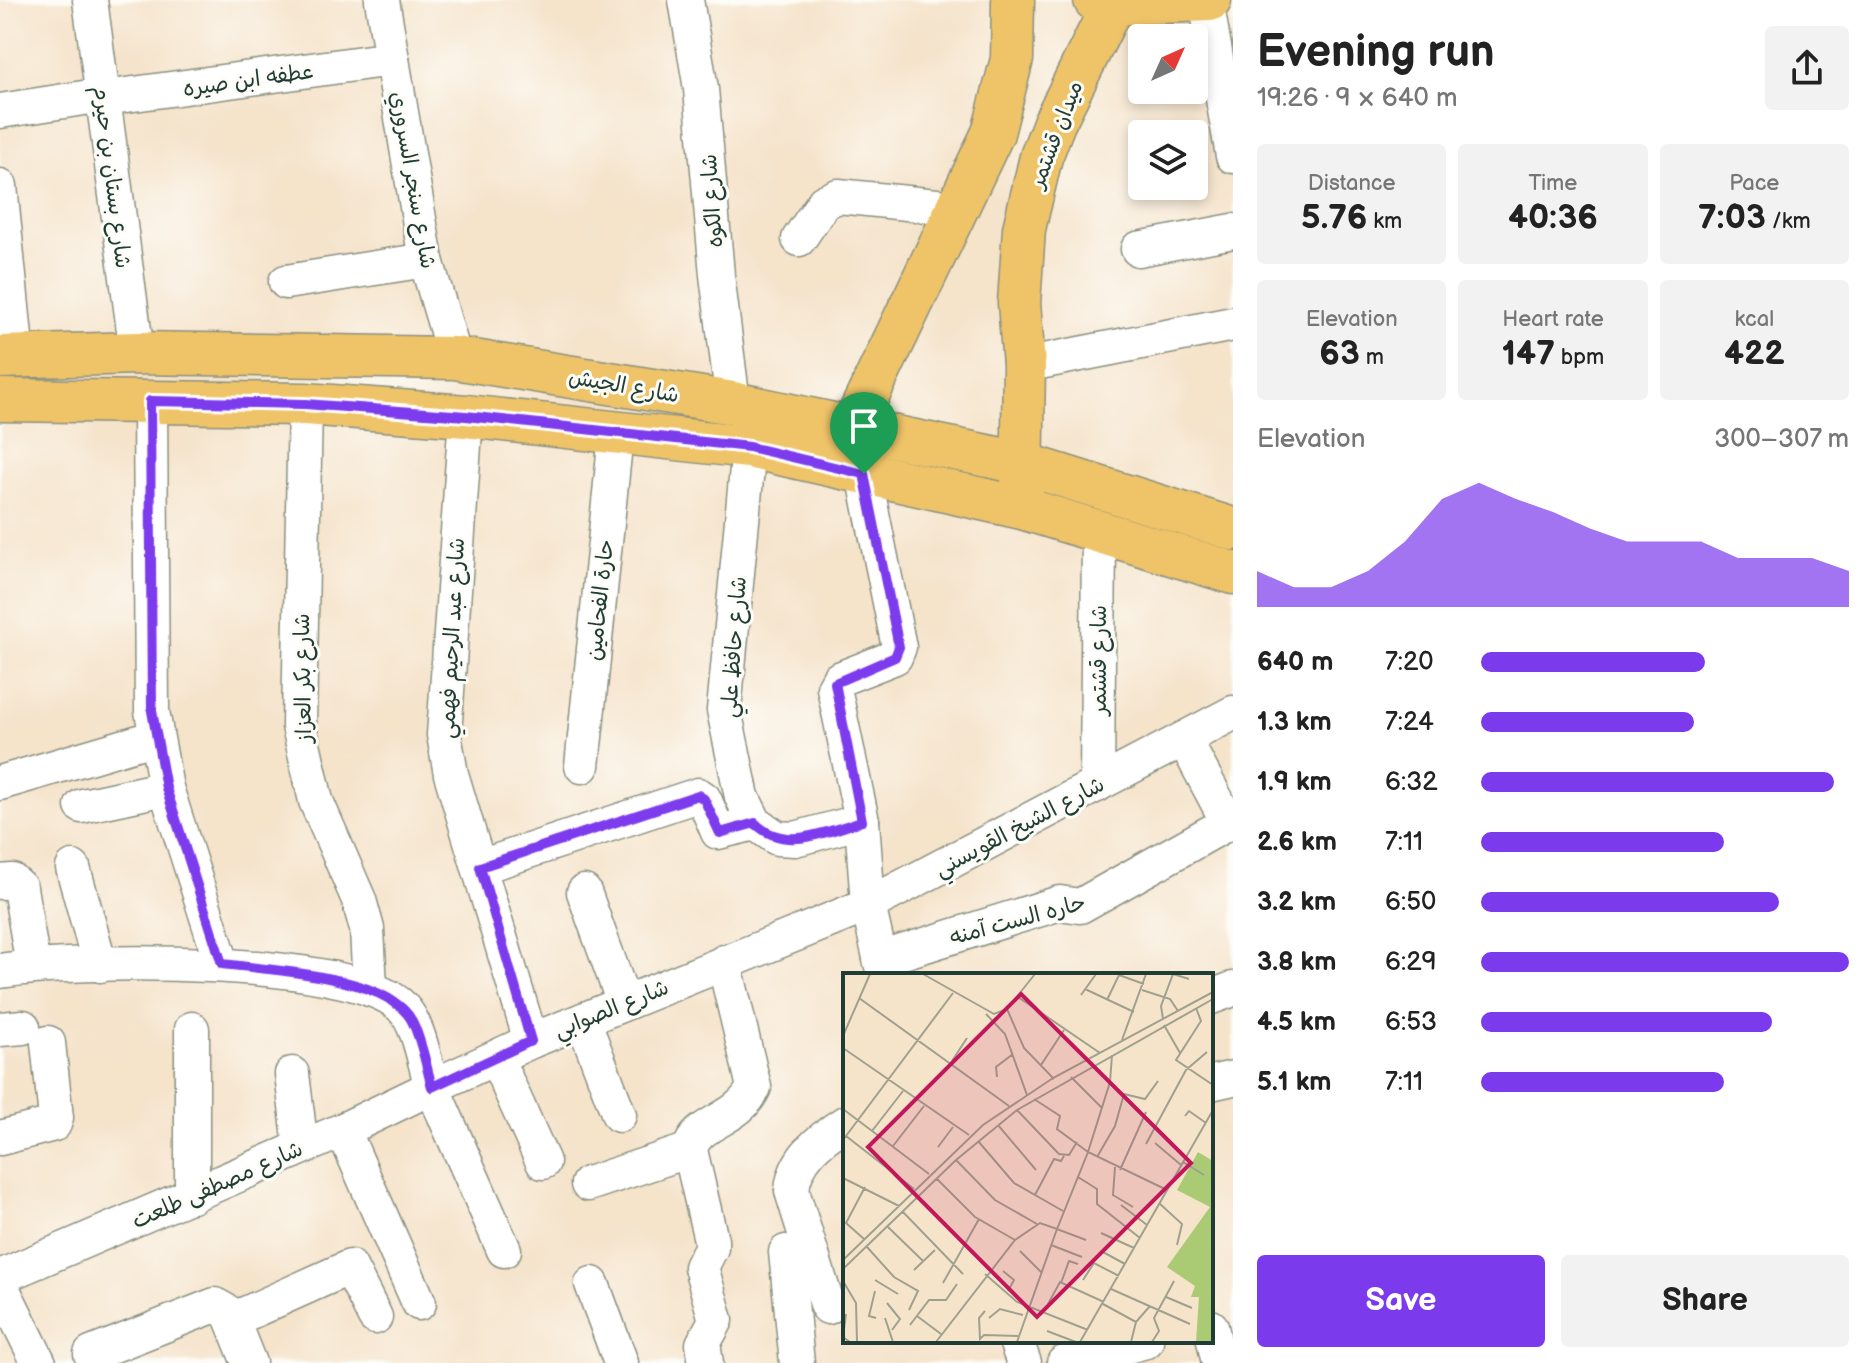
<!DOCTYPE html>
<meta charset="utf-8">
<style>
body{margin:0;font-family:"Balsamiq Sans","Playpen Sans Arabic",sans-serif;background:#f2f2f2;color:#222;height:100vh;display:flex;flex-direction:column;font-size:30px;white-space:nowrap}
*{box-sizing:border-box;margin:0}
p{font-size:26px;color:#767676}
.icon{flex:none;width:44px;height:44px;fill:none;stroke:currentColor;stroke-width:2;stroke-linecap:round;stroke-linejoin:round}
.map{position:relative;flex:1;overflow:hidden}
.panel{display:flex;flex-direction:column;background:#fff;width:640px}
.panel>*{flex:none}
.needle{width:52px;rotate:45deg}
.buttons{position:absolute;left:1128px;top:24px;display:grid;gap:16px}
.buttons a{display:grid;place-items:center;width:80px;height:80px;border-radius:8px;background:#fff;box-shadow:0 4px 12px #0003;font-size:40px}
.pin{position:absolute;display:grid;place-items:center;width:68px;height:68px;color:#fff;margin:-82px -34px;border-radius:50% 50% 50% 0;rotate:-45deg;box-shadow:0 0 8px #0007}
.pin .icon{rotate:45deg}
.round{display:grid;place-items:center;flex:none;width:84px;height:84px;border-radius:8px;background:#f2f2f2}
.summary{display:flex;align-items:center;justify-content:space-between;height:136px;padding:0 24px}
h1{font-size:44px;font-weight:800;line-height:60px}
.stats{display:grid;grid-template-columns:repeat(3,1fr);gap:12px;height:136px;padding:8px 24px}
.stats div{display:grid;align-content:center;border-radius:8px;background:#f2f2f2;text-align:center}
.stats b{font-size:34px;font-weight:800}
.stats small{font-size:22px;font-weight:400}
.stats p{font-size:22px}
.chart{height:224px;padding:16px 24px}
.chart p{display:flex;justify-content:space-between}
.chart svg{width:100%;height:144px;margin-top:8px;fill:#7c3aed;opacity:.7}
.primary-button{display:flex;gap:16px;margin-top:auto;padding:16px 24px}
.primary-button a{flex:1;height:92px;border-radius:8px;background:#7c3aed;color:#fff;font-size:32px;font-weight:800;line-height:92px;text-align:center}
.primary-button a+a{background:#f2f2f2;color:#222}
ul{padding:0 24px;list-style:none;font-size:26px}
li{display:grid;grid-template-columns:128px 96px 1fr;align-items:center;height:60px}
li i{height:20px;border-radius:10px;background:#7c3aed}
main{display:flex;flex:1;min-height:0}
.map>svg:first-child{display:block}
</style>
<main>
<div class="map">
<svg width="1233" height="1363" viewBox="0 0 1233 1363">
<rect width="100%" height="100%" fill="#fdfcf7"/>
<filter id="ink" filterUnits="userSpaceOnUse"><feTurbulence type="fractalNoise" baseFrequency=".0125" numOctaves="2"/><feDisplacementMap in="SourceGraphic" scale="16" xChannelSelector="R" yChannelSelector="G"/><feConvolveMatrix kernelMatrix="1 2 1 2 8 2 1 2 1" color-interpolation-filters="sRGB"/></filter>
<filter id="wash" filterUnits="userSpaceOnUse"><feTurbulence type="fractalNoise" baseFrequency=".006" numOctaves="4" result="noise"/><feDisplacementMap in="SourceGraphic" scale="32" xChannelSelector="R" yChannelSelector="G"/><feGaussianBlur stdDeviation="1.8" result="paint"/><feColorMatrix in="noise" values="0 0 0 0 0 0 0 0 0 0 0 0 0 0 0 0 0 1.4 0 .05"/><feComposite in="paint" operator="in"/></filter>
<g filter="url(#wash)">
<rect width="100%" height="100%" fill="#f5e3ca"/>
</g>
<g filter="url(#ink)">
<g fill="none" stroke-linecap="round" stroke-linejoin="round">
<defs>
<g id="minor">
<polyline points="90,0 137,353"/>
<polyline points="382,0 426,260 455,358"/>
<polyline points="686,0 701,89 717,275 733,403"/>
<polyline points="1206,1 1233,156"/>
<polyline points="104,98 392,59"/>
<polyline points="0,111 103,95"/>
<polyline points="0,186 17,357"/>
<polyline points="799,239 824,202 838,196 956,208"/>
<polyline points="1138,249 1233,231"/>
<polyline points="286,282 426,260"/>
<polyline points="1024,365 1233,324"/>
<polyline points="150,401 152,711 166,788 222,964"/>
<polyline points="305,404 299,726 316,801 359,900 367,929 370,989"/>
<polyline points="466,416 444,735 451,774 531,1041"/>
<polyline points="749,447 724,710 742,797 755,823 777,838 795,839 862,821"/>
<polyline points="1184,739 1228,822"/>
<polyline points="582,766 616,435"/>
<polyline points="0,783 156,737"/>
<polyline points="1097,785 1099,534"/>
<polyline points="82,806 166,788"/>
<polyline points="480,867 698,795 704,799 718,832 755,823"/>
<polyline points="73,868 100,965"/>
<polyline points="0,882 12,881 20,888 33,966"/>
<polyline points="584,892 624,1003"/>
<polyline points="880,959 1060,903 1080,906 1233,820"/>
<path d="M0,971C73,959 351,955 402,1007C420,1026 424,1062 432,1087L531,1041L868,905L862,821L834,688L839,679L895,657L899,647L864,474"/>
<polyline points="884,975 868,905 1233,713"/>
<polyline points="1211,997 1233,989"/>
<polyline points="583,1020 619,1115"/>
<polyline points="0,1029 23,1027"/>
<polyline points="496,1058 543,1162"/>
<polyline points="292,1074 301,1147"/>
<polyline points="1211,1083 1233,1078"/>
<polyline points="343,1130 419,1303"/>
<polyline points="0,1138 54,1124 56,1118 48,1043"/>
<polyline points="588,1184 690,1150"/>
<polyline points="192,1196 192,1029"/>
<polyline points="786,1252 797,1363"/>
<polyline points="0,1277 343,1130 432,1087 504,1250"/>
<polyline points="0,1284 39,1363"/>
<polyline points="592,1284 621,1363"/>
<path d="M828,1307L792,1191C794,1159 820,1139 845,1123"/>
<polyline points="232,1320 350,1267 375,1317"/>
<polyline points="1211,1327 1219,1363"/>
<polyline points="1016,1341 1024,1363"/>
<polyline points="91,1354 215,1305 229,1313 249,1363"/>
<path d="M706,1363L703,1344L716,1320L701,1267L711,1248V1240L690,1150C695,1121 739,1122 754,1087L724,962"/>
<polyline points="1064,1363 1146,1341"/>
</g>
<g id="major">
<polyline points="1095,0 1113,4 1210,0"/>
<polyline points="0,357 137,353 455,358 733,403 1021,463 1233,529"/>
<polyline points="0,400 305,404 466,416 749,447 1022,508 1233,573"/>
<polyline points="852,429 993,133 1012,59 1013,0"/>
<polyline points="1022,492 1024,365 1019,303 1024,229 1041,157 1054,123 1113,4"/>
</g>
</defs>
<!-- minor casing -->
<use href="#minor" stroke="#8a907f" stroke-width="37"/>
<!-- major casing -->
<use href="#major" stroke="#8a907f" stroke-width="45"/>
<!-- minor -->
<use href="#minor" stroke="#fff" stroke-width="34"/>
<!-- major -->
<use href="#major" stroke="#efc469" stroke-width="42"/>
</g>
</g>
<g fill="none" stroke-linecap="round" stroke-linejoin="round" filter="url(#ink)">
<defs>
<path id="route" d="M150,401L305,404L466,416L749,447L864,474L899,647L895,657L835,683L862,821C827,831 785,853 755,823L720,833L704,799L698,795L480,867L531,1041L432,1087C426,1066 422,1041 412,1021C388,975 269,970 222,964L166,788L152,711Z"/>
</defs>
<!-- route casing -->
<use href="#route" stroke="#fff" stroke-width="16"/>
<!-- route -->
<use href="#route" stroke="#7c3aed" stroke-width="10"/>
</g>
<g text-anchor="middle" stroke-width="6" stroke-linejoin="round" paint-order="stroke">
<!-- street labels -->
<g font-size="22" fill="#1f3d34" stroke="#fdfcf7">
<text transform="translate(248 79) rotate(-8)" y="8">عطفه ابن صيره</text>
<text transform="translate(1055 134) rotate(-69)" y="8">ميدان قشتمر</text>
<text transform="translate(113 177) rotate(83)" y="8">شارع بستان بن حيرم</text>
<text transform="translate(414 180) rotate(80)" y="8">شارع سنجر السروري</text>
<text transform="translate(711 201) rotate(-94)" y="8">شارع الكوه</text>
<text transform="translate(624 385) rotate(10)" y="8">شارع الجيش</text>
<text transform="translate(599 600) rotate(-84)" y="8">حارة الفحامين</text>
<text transform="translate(451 638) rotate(-87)" y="8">شارع عبد الرحيم فهمي</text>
<text transform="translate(733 647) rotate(-86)" y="8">شارع حافظ علي</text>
<text transform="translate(1098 660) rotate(-90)" y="8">شارع قشتمر</text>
<text transform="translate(302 678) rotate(-91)" y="8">شارع بكر العزاز</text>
<text transform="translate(1019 826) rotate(-28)" y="8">شارع الشيخ القويسني</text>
<text transform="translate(1017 919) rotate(-15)" y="8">حاره الست آمنه</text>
<text transform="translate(611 1008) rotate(-22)" y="8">شارع الصوابي</text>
<text transform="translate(217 1184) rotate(-24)" y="8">شارع مصطفى طلعت</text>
</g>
</g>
<!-- overview -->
<g transform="translate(843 973)">
<rect width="370" height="370" fill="#f5e3ca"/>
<path d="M355,179L370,188V369H353L356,324H348L352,313L324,294L367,234L334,217Z" fill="#aacb73"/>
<path fill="none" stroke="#9fa18e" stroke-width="2" d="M80,1L151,41L164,36L192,1M242,16L291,39M299,17L327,26L335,38M238,22L253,1M175,24L257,80M16,25L166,133M264,27L276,2L301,11M353,35L358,48L333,87L370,112M164,36L181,75L211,106M143,41L162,61L184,122M320,46L318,33L330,1L346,6M321,52L337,80M0,63L27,1M279,67L303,1M0,75L126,162M269,82L267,109L245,179L324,217M109,88L124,65M198,92L221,57M154,104L153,94L170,81M228,104L259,135M0,136L86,201M174,137L216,181L226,182L234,169M342,143L346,138L363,150M155,152L193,197M29,158L60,118M3,163L71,216M0,167L110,20M135,168L171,210L220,238M312,170L338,192M303,171L343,97L364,79M50,173L81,133M95,174L110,154M254,184L272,153L281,121L302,126L315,108M113,187L152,227L194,251M340,189L361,202M272,194L270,222L290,234M277,197L303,139M235,204L254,216V231L297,265M0,205L56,233M93,205L132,244L172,267M192,222L211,186L218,188L221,183M316,230L339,251L334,272M278,232L304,252M60,239L120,301M45,254L80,288M258,260L291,275M21,266L3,250L22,214M208,272L239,284M24,274L51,304L75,318L66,337M177,278L198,299M260,279L282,291M0,287L140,152L210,105L370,19M0,296L113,187L174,137L370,26M71,297L92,277M160,298L171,307L165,318M142,301L174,329L245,357M32,307L55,321M240,307L251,290L276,303M0,308L13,330L14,369M100,310L136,246M218,310L226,288L235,291M268,316L347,351M32,318L26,343L33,345M323,324L349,335M44,330L57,346L49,357M205,331L217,309L261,329M260,331L293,349M142,338L136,345L137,366L141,362L175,363M3,341L0,364L7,369M74,343L98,361M42,345L50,369M146,345L157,336L180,342M67,352L86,327H103L114,311M204,358L233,369M93,369L172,267L197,250L214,256L245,179L214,156L217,143L191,126M174,369L214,256L243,267M237,369L370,137M288,369L293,349L307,333M309,369L316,358L311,345L331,308"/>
<path fill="#c2185b" fill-opacity="0.15" stroke="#c2185b" stroke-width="4" d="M178,21L348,190L194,344L25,174Z"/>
<rect width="370" height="370" fill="none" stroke="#1f3d34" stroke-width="4"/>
</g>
</svg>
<div class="buttons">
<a><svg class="needle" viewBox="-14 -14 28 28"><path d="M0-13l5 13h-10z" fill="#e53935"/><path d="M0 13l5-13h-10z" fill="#767676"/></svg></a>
<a><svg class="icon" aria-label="layers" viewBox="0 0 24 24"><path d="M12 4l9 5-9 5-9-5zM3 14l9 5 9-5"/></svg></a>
</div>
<div class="pin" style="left:864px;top:474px;background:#1e9e55"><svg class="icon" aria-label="arrive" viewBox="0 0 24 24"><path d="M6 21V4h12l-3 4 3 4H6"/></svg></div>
</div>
<section class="panel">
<div class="summary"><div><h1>Evening run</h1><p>19:26 · 9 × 640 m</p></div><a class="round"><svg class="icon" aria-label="share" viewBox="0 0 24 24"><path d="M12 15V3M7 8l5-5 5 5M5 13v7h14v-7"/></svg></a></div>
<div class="stats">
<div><p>Distance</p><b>5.76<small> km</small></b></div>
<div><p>Time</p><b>40:36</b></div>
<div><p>Pace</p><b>7:03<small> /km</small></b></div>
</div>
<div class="stats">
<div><p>Elevation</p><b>63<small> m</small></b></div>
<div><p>Heart rate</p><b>147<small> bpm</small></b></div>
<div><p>kcal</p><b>422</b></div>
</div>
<div class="chart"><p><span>Elevation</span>300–307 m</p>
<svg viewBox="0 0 160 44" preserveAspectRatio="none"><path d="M0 44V33L10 38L20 38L30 33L40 24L50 11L60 6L70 11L80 15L90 20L100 24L110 24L120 24L130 29L140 29L150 29L160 33V44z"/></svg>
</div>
<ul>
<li><b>640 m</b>7:20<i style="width:61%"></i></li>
<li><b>1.3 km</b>7:24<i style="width:58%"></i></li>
<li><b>1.9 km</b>6:32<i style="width:96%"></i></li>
<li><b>2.6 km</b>7:11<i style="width:66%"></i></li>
<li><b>3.2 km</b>6:50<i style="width:81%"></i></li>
<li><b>3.8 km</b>6:29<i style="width:100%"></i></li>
<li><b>4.5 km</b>6:53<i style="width:79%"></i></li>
<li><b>5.1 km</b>7:11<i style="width:66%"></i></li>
</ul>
<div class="primary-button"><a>Save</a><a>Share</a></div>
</section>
</main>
